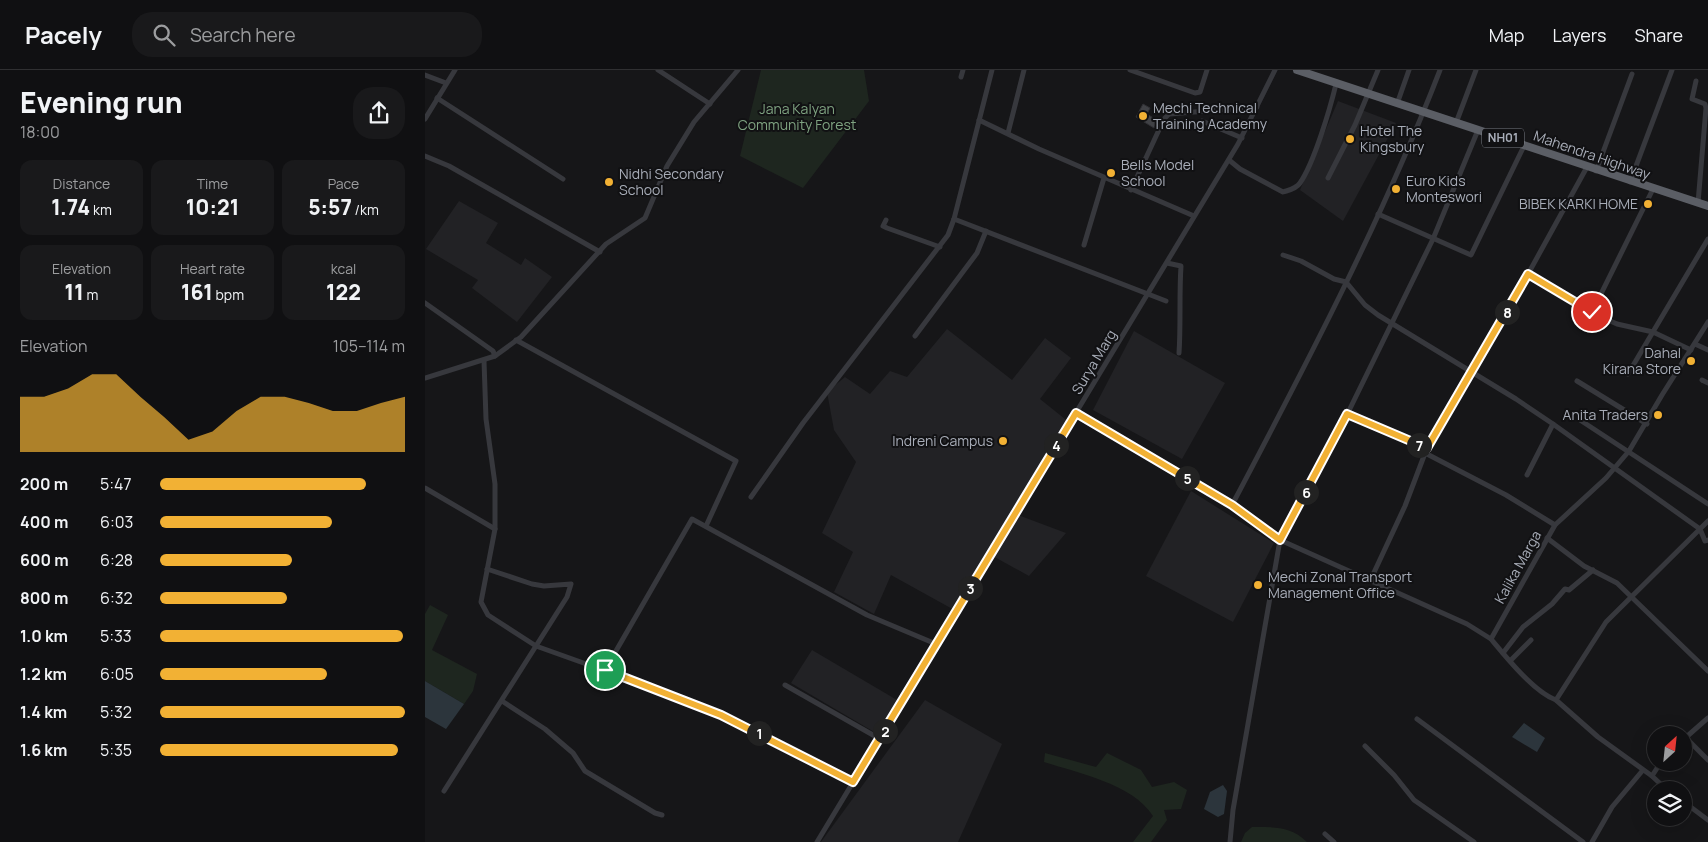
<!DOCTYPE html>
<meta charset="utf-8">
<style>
body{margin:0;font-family:Manrope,sans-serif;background:#19191b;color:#f1f3f6;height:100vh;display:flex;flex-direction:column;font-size:19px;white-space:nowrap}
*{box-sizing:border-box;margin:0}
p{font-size:16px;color:#9c9d9f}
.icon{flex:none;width:28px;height:28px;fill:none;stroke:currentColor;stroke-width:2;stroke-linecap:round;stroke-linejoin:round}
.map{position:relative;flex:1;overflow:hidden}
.sheet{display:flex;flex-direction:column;background:#101012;width:425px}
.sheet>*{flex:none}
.needle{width:32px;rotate:27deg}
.fabs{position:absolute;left:1222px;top:656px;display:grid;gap:10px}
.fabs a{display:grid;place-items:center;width:45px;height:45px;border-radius:50%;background:#101012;box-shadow:0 5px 20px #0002,0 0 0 1px #303032;font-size:25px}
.pin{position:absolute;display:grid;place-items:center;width:42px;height:42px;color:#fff;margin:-21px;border:2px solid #fff;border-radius:50%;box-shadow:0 1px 5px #0007}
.km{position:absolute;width:25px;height:25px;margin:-12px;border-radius:50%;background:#222;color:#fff;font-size:14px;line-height:25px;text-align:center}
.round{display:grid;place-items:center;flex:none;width:52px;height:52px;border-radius:20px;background:#19191b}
.summary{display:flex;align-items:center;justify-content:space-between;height:85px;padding:0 20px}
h1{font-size:28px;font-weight:800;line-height:38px}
.figures{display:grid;grid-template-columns:repeat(3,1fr);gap:8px;height:85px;padding:5px 20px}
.figures div{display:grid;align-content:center;border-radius:12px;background:#19191b;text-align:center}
.figures b{font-size:21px;font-weight:800}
.figures small{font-size:14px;font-weight:400}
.figures p{font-size:14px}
.chart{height:140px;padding:10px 20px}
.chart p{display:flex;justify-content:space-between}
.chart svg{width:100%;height:90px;margin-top:5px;fill:#f2b134;opacity:.7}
ul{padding:0 20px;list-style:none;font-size:16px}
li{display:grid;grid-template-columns:80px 60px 1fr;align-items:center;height:38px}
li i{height:12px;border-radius:6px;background:#f2b134}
header{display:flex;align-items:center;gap:30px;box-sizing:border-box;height:70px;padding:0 25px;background:#101012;border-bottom:1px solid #303032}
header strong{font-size:24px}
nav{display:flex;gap:28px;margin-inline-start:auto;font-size:18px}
.search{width:350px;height:45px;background:#19191b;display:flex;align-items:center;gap:12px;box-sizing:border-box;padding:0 18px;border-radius:20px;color:#9c9d9f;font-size:19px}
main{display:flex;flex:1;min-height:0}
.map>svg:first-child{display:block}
</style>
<header>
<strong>Pacely</strong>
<div class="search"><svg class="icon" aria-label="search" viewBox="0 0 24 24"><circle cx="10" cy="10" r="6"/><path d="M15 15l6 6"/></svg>Search here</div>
<nav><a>Map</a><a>Layers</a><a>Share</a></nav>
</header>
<main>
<section class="sheet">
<div class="summary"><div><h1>Evening run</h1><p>18:00</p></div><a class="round"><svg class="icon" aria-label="share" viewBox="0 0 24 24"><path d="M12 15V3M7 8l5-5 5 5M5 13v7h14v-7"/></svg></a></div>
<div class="figures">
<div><p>Distance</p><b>1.74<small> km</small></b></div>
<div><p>Time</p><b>10:21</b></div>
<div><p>Pace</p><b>5:57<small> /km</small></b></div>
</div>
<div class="figures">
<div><p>Elevation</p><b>11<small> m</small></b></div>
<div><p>Heart rate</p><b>161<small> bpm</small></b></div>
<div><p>kcal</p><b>122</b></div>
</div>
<div class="chart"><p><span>Elevation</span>105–114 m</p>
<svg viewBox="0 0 160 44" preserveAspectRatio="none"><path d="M0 44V17L10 17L20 13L30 6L40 6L50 17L60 27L70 38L80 34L90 24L100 17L110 17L120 20L130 24L140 24L150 20L160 17V44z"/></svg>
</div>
<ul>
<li><b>200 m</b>5:47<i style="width:84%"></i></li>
<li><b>400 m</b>6:03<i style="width:70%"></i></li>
<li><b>600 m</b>6:28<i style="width:54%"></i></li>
<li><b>800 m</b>6:32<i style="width:52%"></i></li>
<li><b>1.0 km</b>5:33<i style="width:99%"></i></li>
<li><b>1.2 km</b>6:05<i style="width:68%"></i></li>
<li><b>1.4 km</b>5:32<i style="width:100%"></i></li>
<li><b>1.6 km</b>5:35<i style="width:97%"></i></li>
</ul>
</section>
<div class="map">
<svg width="1283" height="772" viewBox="0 0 1283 772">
<rect width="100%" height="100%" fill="#161618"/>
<!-- built -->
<g fill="#222225">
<polygon points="913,31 971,53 918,151 875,120"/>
<polygon points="34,131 73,153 61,173 96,195 100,188 127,207 92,252 47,218 53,210 1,179"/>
<polygon points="522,259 587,310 620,268 646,288 615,329 645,353 590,444 641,463 604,506 566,485 531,541 466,505 449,544 409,522 428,482 397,463 431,392 409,360 402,322 420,307 445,324 465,301 482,307"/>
<polygon points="709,261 800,313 757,389 668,340"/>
<polygon points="766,421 849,473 808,552 721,506"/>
<polygon points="387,580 472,630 456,666 366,613"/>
<polygon points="500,630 577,674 533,772 396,772"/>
</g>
<!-- green -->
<g fill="#1e261f">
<polygon points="336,0 439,0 444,31 378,118 315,86"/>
<polygon points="5,535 23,545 7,580 52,604 48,621 39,634 0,611 0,544"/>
<path d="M620,683L671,697L682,683L716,700L727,717L749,712L762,720L756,739L739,740L742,750L726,772H708L728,746C708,714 653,703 619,692Z"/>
<path d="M827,757C848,757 866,756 882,772H816L820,763Z"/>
</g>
<!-- water -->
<g fill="#2c353c">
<polygon points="0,611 39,634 21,659 0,647"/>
<polygon points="1099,653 1120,668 1112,682 1087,667"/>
<polygon points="798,715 802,721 799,744 793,747 779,739 785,722"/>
</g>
<!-- building -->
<polygon fill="#404145" stroke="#303034" points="718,34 725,38 722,44 733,51 729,58 711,47"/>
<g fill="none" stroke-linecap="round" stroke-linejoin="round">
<!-- minor -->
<g stroke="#37383d" stroke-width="5">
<polyline points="233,0 285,34"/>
<polyline points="705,0 770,23 775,22 782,0"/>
<polyline points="0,5 21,13"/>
<polyline points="536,7 538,0"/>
<polyline points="1271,11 1267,29 1280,34 1281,38 1273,133"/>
<polyline points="12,28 138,109"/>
<polyline points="972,34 984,0"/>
<polyline points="0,49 30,0"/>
<polyline points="554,50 614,79 769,146"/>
<polyline points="777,51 817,68"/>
<polyline points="1031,53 1051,0"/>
<polyline points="583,63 599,0"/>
<polyline points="0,86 24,96 175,182"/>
<path d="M804,90L815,99L858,122C864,120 871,119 875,113C889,93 905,39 911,14"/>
<polyline points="1171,101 1207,4"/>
<polyline points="903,108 930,55 953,0"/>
<polyline points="1205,112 1247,0"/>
<polyline points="706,120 739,49 744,44 832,37"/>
<polyline points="953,144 1046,185 1099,76"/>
<polyline points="529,149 741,231"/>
<polyline points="461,150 458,156 462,158 515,177"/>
<polyline points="659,175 679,108"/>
<polyline points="858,185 876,191 909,209 921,212 940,235 953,245 1091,329 1128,354 1275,459 1280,471 1283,470"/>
<path d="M742,193L756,196C754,225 756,254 754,283"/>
<polyline points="1103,204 1174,246 1192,254 1228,262 1266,280"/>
<polyline points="0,233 68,281 70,286"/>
<polyline points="1167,242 1228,119"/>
<polyline points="490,266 552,183 561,161"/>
<polyline points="91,270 311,391 281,456"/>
<polyline points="1270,274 1283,280"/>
<polyline points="59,291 61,349 70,414 70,459 56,532 63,545 111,576 220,615 296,645 429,712"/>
<polyline points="1203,304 1283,169"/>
<polyline points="0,308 70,286 96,267 181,174 220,148 242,96 269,52 313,0"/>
<polyline points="1277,310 1283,313"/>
<polyline points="1152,311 1222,354"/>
<polyline points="651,343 807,435 855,470 1042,554 1066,569"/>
<polyline points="922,344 1002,378"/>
<polyline points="1155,350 1283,434"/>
<polyline points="1000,383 1081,425 1130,455"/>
<polyline points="1102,405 1128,354"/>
<polyline points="0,418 70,459"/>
<polyline points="326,427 378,353 523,165 529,149 567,0"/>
<path d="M807,435C882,293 957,150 1015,0"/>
<polyline points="1122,468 1159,496 1192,513 1283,601"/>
<polyline points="945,511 980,436 1002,378 1045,302 1081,244 1162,97"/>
<polyline points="1078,583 1098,557 1127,534 1140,519 1144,520 1168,500"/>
<polyline points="1086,590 1106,570"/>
<polyline points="180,600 267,449 442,545 511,574"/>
<polyline points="360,615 455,669"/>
<polyline points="1131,630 1181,552 1283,451"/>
<polyline points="77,631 120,659 148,683 160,701 230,743 237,745"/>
<polyline points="992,649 1158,772"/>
<polyline points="1260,667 1283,690"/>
<polyline points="1259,669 1283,648"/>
<polyline points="940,676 969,705 989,730 1049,772"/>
<polyline points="1227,706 1236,692"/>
<path d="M1242,720L1227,706L1173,667L1131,630C1109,622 1081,587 1066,569L1130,455L1181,408L1204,381L1237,325L1283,252"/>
<polyline points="19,721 142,527 146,514 119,516 107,514 62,499"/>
<polyline points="1259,732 1283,750"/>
<polyline points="900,764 909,772"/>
<polyline points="392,772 813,74 850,0"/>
<polyline points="805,772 808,740 855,470 915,359 1008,169 1053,60"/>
<polyline points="1167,772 1187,737 1218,700"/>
</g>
<!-- trunk -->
<polyline stroke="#5b5e65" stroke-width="8" points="872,0 1283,136"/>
</g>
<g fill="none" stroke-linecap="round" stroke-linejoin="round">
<defs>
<polyline id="route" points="180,600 296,645 428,712 651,343 807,435 855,470 922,344 1002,378 1103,204 1167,242"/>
</defs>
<!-- route casing -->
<use href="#route" stroke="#fff" stroke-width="10"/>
<!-- route -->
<use href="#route" stroke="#f2b134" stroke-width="6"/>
</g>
<!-- markers -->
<g fill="#f2b134" stroke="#111113" stroke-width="2">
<circle cx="718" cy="46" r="5"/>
<circle cx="925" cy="69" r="5"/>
<circle cx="686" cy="103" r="5"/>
<circle cx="184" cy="112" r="5"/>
<circle cx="971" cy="119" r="5"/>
<circle cx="1223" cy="134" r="5"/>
<circle cx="1266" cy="291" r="5"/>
<circle cx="1233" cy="345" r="5"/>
<circle cx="578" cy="371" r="5"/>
<circle cx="833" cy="515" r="5"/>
</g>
<g text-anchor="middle" stroke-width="4" stroke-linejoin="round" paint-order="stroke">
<!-- shield labels -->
<rect fill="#111113" stroke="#7b7e86" stroke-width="1" x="1057" y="58.5" width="42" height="19" rx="4"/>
<g font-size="12" font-weight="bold" fill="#a8adb8">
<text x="1078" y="72">NH01</text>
</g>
<!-- poi labels -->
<g font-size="14" fill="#a8adb8" stroke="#111113" text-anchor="start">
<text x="728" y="43">Mechi Technical<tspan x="728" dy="16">Training Academy</tspan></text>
<text x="935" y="66">Hotel The<tspan x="935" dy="16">Kingsbury</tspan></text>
<text x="696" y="100">Bells Model<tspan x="696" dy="16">School</tspan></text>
<text x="194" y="109">Nidhi Secondary<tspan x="194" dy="16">School</tspan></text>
<text x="981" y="116">Euro Kids<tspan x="981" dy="16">Monteswori</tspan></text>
<text x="1213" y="139" text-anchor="end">BIBEK KARKI HOME</text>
<text x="1256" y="288" text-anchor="end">Dahal<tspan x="1256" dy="16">Kirana Store</tspan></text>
<text x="1223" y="350" text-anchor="end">Anita Traders</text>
<text x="568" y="376" text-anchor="end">Indreni Campus</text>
<text x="843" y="512">Mechi Zonal Transport<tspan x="843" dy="16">Management Office</tspan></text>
</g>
<!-- park labels -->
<g font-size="14" fill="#7fa381" stroke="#111113">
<text x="372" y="44">Jana Kalyan<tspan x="372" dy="16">Community Forest</tspan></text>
</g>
<!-- street labels -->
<g font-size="14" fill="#a8adb8" stroke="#111113">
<text transform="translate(1167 85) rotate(19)" y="5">Mahendra Highway</text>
<text transform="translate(669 292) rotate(-59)" y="5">Surya Marg</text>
<text transform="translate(1093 497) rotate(-61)" y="5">Kalika Marga</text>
</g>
</g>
</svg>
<div class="fabs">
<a><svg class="needle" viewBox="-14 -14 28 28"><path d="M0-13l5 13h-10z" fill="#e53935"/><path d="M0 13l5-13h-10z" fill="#9c9d9f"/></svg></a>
<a><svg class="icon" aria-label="layers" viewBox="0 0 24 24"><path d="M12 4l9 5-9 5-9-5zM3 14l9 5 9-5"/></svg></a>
</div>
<div class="pin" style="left:180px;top:600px;background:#1e9e55"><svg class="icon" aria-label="arrive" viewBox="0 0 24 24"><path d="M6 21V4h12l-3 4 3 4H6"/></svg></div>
<div class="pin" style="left:1167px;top:242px;background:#d93025"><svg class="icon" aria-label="check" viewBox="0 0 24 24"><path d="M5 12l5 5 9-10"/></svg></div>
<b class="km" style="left:334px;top:663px">1</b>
<b class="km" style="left:460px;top:661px">2</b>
<b class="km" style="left:545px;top:518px">3</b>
<b class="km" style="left:631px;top:375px">4</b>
<b class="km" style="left:762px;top:408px">5</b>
<b class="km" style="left:881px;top:422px">6</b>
<b class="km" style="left:994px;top:375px">7</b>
<b class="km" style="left:1082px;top:242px">8</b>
</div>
</main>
